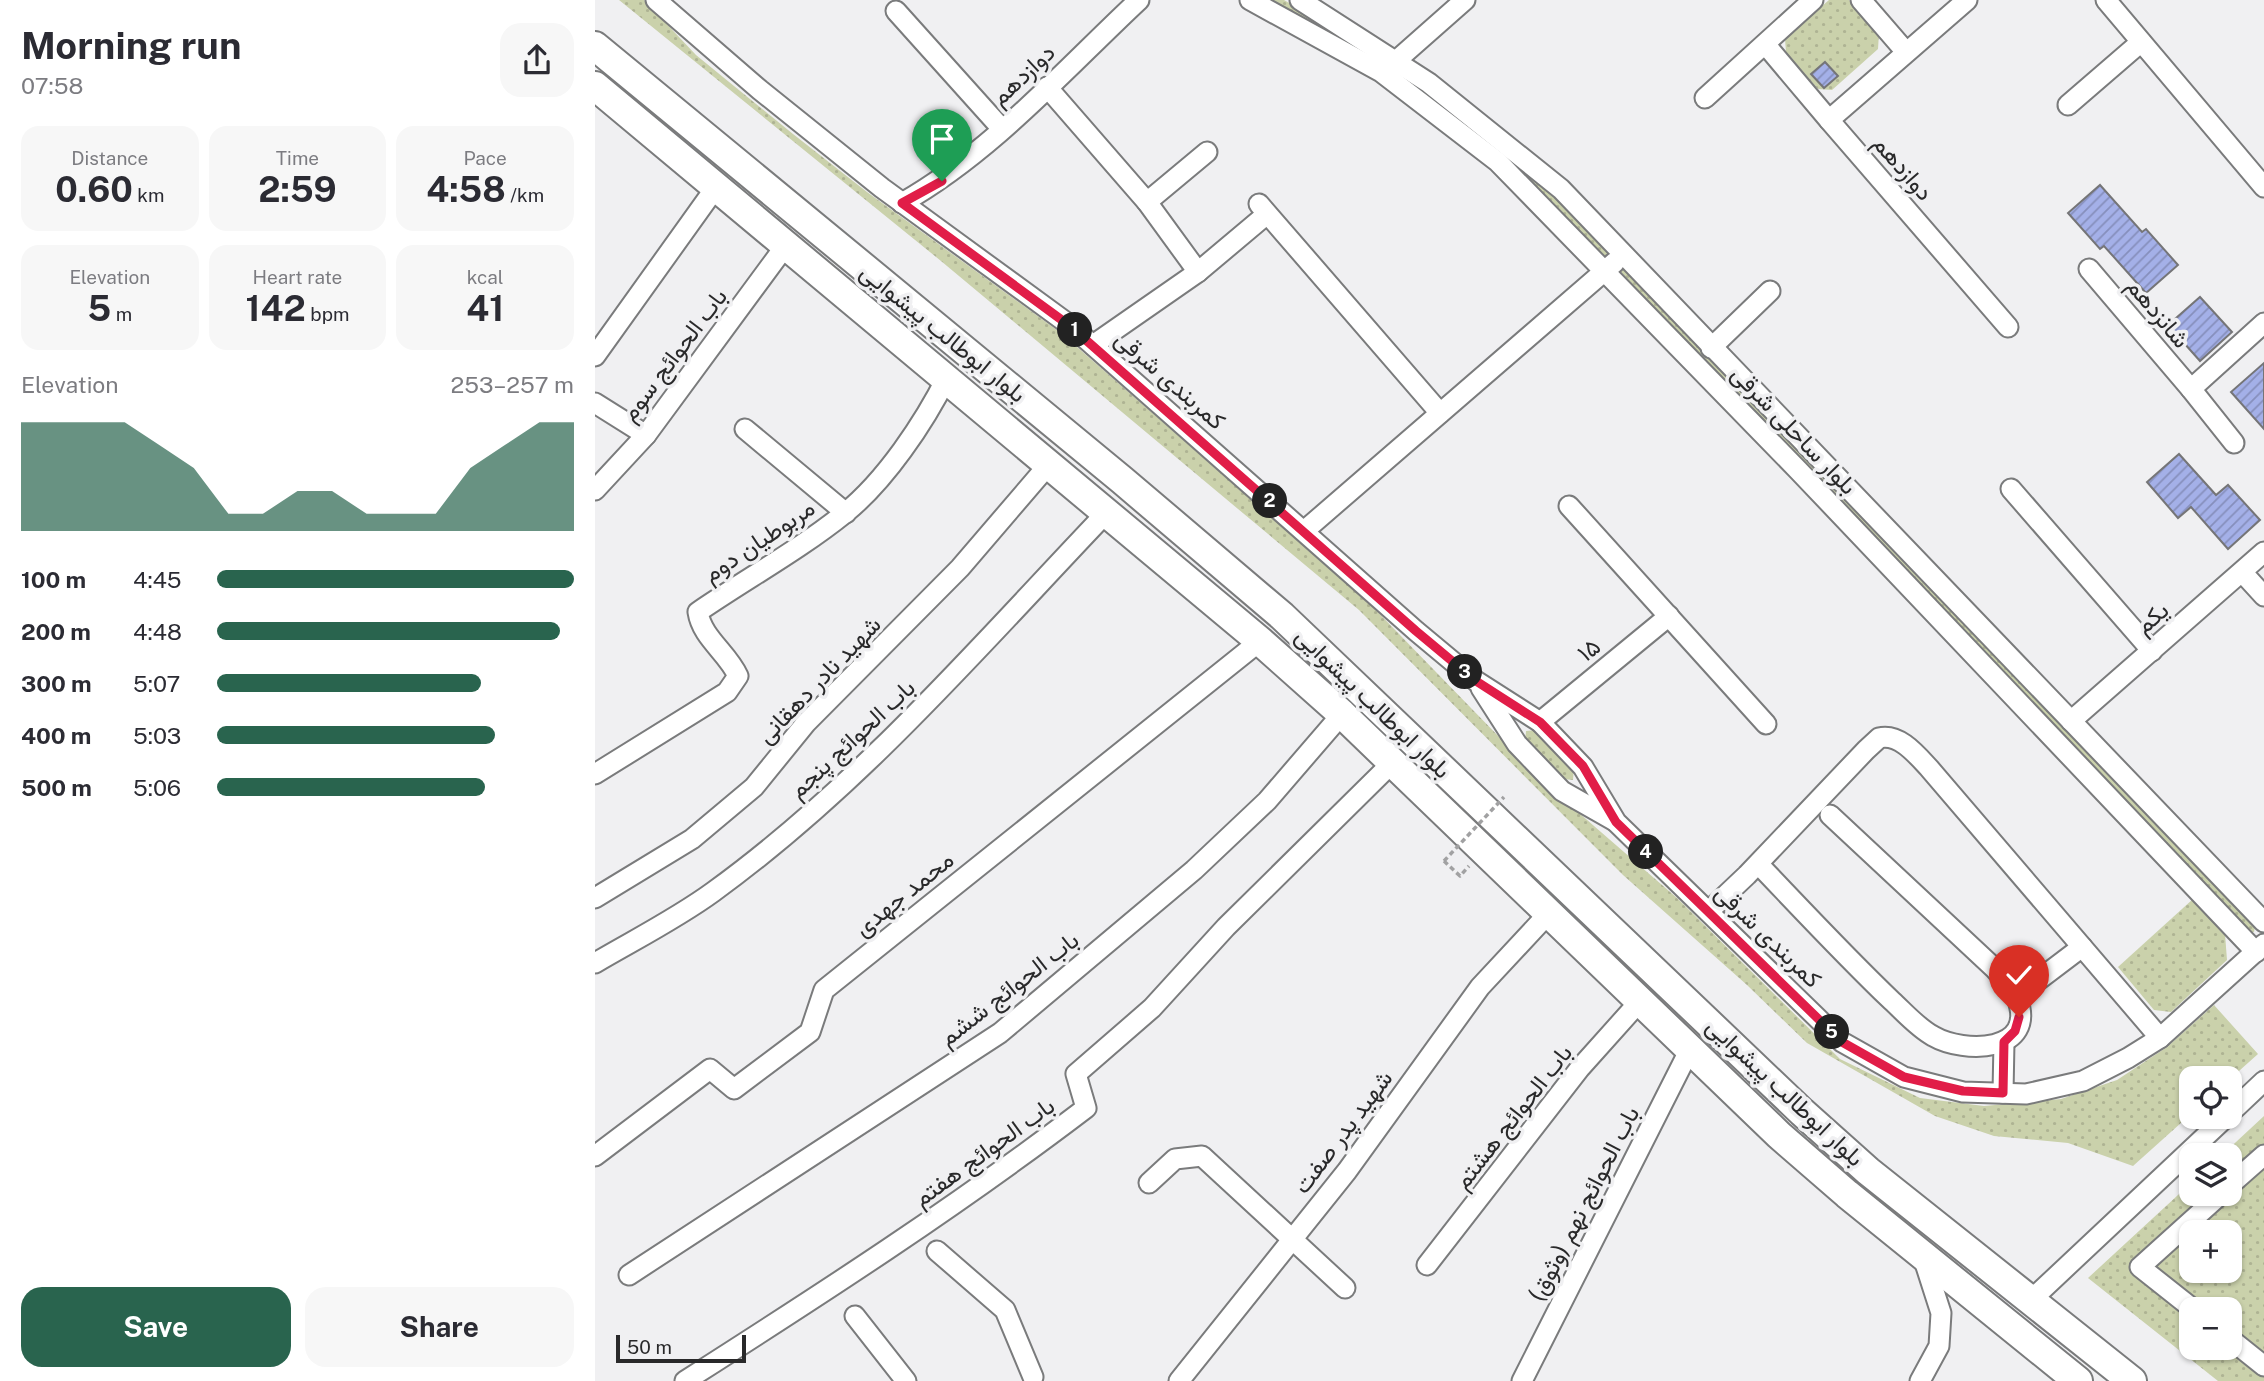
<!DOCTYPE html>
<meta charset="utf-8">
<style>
body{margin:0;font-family:"Public Sans",Vazirmatn,sans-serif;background:#f7f7f7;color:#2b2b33;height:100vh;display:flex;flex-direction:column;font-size:26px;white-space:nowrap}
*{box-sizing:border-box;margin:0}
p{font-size:23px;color:#7c7c81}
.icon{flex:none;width:38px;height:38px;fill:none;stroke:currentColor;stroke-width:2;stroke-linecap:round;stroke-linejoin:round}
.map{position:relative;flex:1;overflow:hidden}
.side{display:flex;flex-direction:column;background:#fff;width:595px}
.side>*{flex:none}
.tools{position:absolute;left:1584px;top:1066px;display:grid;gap:14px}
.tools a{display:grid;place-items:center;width:63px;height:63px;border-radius:14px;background:#fff;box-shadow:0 2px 5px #0004;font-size:35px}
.scale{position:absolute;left:21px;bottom:18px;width:130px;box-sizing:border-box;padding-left:7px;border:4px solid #29292a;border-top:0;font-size:19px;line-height:24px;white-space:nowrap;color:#29292a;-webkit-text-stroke:5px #f0f0f2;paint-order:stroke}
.pin{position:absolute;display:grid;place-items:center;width:60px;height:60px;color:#fff;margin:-72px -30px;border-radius:50% 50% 50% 0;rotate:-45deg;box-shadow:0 0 7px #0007}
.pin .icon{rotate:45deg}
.km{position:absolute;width:35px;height:35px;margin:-18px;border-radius:50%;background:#222;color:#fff;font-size:19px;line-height:35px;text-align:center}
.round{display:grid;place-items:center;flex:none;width:74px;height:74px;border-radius:21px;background:#f7f7f7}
.headline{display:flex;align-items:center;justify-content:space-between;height:119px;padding:0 21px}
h1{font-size:38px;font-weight:700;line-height:52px}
.metrics{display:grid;grid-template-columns:repeat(3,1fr);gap:10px;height:119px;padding:7px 21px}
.metrics div{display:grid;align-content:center;border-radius:18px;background:#f7f7f7;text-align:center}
.metrics b{font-size:35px;font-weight:700}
.metrics small{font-size:19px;font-weight:400}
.metrics p{font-size:19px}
.chart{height:196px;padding:14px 21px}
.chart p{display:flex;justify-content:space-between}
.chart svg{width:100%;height:126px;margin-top:7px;fill:#29644e;opacity:.7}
.button{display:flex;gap:14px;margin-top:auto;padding:14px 21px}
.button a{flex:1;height:80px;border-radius:21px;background:#29644e;color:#fff;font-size:28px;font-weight:700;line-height:80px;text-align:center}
.button a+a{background:#f7f7f7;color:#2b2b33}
ul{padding:0 21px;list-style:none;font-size:23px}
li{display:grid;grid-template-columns:112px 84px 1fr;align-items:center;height:52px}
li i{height:18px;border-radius:9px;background:#29644e}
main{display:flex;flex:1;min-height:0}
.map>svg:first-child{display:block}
</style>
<main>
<section class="side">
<div class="headline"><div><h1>Morning run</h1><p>07:58</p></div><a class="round"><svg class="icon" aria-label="share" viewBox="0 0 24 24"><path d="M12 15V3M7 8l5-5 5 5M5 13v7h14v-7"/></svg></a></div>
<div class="metrics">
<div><p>Distance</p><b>0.60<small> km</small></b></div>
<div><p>Time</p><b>2:59</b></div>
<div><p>Pace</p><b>4:58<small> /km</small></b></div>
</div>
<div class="metrics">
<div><p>Elevation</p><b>5<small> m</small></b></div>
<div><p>Heart rate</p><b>142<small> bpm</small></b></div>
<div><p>kcal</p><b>41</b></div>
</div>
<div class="chart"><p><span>Elevation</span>253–257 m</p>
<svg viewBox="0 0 160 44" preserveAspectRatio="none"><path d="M0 44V6L10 6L20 6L30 6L40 14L50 22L60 38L70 38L80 30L90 30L100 38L110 38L120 38L130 22L140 14L150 6L160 6V44z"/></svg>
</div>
<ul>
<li><b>100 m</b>4:45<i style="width:100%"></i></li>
<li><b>200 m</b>4:48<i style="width:96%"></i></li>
<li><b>300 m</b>5:07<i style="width:74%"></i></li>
<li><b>400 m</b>5:03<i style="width:78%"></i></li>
<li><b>500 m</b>5:06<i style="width:75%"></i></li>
</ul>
<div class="button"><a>Save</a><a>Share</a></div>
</section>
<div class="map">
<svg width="1669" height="1381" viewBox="0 0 1669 1381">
<defs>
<pattern id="park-dots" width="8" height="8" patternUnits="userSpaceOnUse" patternTransform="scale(1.75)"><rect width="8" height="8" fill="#cad1ab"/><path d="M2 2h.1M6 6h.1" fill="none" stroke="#aeb393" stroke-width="1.8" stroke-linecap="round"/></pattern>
<pattern id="building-hatch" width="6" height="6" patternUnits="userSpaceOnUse" patternTransform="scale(1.75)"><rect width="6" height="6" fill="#a4b0e8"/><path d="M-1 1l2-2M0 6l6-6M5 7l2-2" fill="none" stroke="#868fbc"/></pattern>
</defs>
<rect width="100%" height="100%" fill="#f0f0f2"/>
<!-- park -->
<g fill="url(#park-dots)" fill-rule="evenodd">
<polygon points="24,0 49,0 101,55 198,134 272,192 466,333 770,599 946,780 1082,898 1245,1059 1325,1098 1389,1106 1466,1099 1522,1080 1572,1047 1619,1005 1663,1054 1635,1079 1596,1078 1596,1114 1538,1166 1473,1143 1399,1136 1340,1116 1212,1043 1152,985 1028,875 764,610 346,261"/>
<polygon points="673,0 689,0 801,66 963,196 1018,252 1017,258 1011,257 956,202"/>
<polygon points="1234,0 1254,0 1284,33 1283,49 1237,90 1223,89 1191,53 1190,38"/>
<polygon points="1028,264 1660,927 1659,932 1653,932 1024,270"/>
<polygon points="941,730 979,767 978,780 968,779 930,744 931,731"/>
<polygon points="1598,899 1630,934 1632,960 1576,1012 1559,1010 1523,967"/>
<path d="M1669,1116V1381H1623L1493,1278L1596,1183V1194H1634V1155H1627ZM1596,1232H1634V1270H1596ZM1596,1309H1634V1348H1596Z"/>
</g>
<!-- building -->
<g fill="url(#building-hatch)" stroke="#757577" stroke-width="2">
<polygon points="1230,62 1243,76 1229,88 1216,74"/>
<polygon points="1505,185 1547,232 1551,229 1583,265 1551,293 1509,246 1505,249 1473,213"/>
<polygon points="1605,297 1637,332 1605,361 1573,325"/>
<polygon points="1669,363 1669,429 1636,392"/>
<polygon points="1584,454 1621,495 1633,485 1665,520 1633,549 1596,507 1583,518 1552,482"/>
</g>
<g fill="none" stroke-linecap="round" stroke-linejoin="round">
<defs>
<g id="minor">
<polyline points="61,0 165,90 287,188 476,326 821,631 881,681 945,722 988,767 1021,822 1247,1042 1309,1077 1368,1092 1431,1094 1488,1081 1533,1058 1565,1038 1669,944"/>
<polyline points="655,0 786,72 903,162 1203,470 1661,952"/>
<polyline points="705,0 834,83 966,189 1669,922"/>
<polyline points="1266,0 1311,52"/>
<polyline points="1372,0 1234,120 1413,327"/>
<polyline points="1511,0 1669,187"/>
<polyline points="301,11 407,129"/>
<polyline points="1170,44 1234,120"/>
<polyline points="802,60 870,0"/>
<polyline points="452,87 552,202 603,272"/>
<polyline points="1110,98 1218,0"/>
<polyline points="1473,105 1546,42"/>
<polyline points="552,202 612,152"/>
<path d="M307,203C397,152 469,70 544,0"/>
<polyline points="664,204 845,413"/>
<polyline points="1494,269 1596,389 1669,323"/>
<polyline points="498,345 603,272 672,214"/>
<polyline points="1116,348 1175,291"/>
<polyline points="0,356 121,187"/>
<polyline points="1596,389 1639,443"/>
<polyline points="0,403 51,435"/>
<polyline points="150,429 251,513"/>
<polyline points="1416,489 1557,651"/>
<polyline points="0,490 51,435 191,245"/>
<polyline points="974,506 1171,724"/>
<polyline points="709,531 1020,262"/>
<polyline points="1647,572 1669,596"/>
<polyline points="886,688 922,744 967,791 1018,820"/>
<polyline points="1476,721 1669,552"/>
<polyline points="945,722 1074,616"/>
<path d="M0,774L132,692L143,676C132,652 107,638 103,612C151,579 204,550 250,513C290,481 329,423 352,377"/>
<path d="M1169,870C1211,914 1253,959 1297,1001C1309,1012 1323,1028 1338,1036C1369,1054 1443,1053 1422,998C1418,987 1406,976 1399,968L1235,815"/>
<polyline points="0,898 97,839 159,787 211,723 365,568 455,463"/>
<path d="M1114,911L1152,875L1271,750L1284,738C1304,733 1321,754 1334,768L1565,1038"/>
<path d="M0,963C39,940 81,919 118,892C267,784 387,643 513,511"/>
<polyline points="1421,997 1487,947"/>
<polyline points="1408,1093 1409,1042"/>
<polyline points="1634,1114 1669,1081"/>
<polyline points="0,1156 115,1069 139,1089 215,1032 229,990 665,641"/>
<polyline points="554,1183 580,1159 607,1156 750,1288"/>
<polyline points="1634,1186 1669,1155"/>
<polyline points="342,1251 410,1310 438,1377"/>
<polyline points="832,1265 985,1068 1045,1001"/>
<polyline points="34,1275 405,1033 599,870 672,801 747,714"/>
<polyline points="1435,1301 1632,1116"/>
<polyline points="1598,1309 1545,1267 1626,1194"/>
<polyline points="260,1316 311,1381"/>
<polyline points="1634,1338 1669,1366"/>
<path d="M90,1381C228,1293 361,1207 491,1108L481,1074L557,1008L631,927L796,764"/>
<polyline points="584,1381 752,1171 885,987 953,914"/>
<polyline points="927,1381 1095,1049"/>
<polyline points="1325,1381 1344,1346 1346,1313 1328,1257"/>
</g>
<g id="highway">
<polyline points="0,46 527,480 687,616 1207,1112 1273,1171 1537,1381"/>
<polyline points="0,86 665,641 747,714 1184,1135 1252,1194 1483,1381"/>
</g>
</defs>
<!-- minor casing -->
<use href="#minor" stroke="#7a7b7c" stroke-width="23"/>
<!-- highway casing -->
<use href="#highway" stroke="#7a7b7c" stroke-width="32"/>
<!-- path -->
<polyline stroke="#a1a1a2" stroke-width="3.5" stroke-dasharray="5 3.5" stroke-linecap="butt" points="849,861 865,876 874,866"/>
<!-- minor -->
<use href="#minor" stroke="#fff" stroke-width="19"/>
<!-- highway -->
<use href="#highway" stroke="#fff" stroke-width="28"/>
<!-- path-bridge -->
<polyline stroke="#a1a1a2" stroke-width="3.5" stroke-dasharray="5 3.5" stroke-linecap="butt" points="849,861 909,797"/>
</g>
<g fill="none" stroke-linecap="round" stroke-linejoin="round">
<defs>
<polyline id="route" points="347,181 307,203 475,326 821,631 881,681 945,722 988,766 1021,822 1247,1042 1309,1077 1368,1091 1408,1093 1409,1042 1420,1031 1424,1017"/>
</defs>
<!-- route casing -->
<use href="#route" stroke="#fff" stroke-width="14"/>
<!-- route -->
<use href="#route" stroke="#e11d48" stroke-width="9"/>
</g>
<g text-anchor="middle" stroke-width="7" stroke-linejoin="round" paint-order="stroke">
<!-- street labels -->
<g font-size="24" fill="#29292a" stroke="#f0f0f2">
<text transform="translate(428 75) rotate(-43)" y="8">دوازدهم</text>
<text transform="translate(1308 168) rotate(49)" y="8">دوازدهم</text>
<text transform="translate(1563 313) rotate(50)" y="8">شانزدهم</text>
<text transform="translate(348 333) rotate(39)" y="8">بلوار ابوطالب پیشوایی</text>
<text transform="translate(79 355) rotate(-53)" y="8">باب الحوائج سوم</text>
<text transform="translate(575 380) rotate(41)" y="8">کمربندی شرقی</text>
<text transform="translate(1199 430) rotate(46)" y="8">بلوار ساحلی شرقی</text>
<text transform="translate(164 541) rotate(-34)" y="8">مربوطیان دوم</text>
<text transform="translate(1557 618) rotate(-41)" y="8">یکم</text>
<text transform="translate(994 650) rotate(-39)" y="8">۱۵</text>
<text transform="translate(224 680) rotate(-46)" y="8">شهید نادر دهقانی</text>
<text transform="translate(778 703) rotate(44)" y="8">بلوار ابوطالب پیشوایی</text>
<text transform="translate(257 739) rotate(-43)" y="8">باب الحوائج پنجم</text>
<text transform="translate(309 894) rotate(-39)" y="8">محمد جهدی</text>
<text transform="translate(1173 936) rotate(44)" y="8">کمربندی شرقی</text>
<text transform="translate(414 989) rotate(-38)" y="8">باب الحوائج ششم</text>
<text transform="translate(1190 1092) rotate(43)" y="8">بلوار ابوطالب پیشوایی</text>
<text transform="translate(918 1117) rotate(-52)" y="8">باب الحوائج هشتم</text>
<text transform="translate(748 1132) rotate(-53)" y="8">شهید پدر صفت</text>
<text transform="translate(389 1152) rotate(-36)" y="8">باب الحوائج هفتم</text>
<text transform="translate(989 1204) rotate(-63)" y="8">باب الحوائج نهم (وثوق)</text>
</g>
</g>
</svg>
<div class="tools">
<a><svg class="icon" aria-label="locate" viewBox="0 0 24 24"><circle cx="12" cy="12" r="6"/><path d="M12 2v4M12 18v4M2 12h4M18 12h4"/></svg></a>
<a><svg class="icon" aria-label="layers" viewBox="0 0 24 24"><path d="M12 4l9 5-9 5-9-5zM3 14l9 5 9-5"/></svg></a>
<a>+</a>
<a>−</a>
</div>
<div class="scale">50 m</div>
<div class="pin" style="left:347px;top:181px;background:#1e9e55"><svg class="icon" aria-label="arrive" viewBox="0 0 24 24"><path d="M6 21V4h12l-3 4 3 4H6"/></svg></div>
<div class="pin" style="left:1424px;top:1017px;background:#d93025"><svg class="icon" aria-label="check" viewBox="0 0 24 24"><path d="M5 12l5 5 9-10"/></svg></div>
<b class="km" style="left:480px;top:330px">1</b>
<b class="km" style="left:675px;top:501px">2</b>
<b class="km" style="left:870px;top:672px">3</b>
<b class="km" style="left:1051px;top:852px">4</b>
<b class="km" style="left:1237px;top:1032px">5</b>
</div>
</main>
